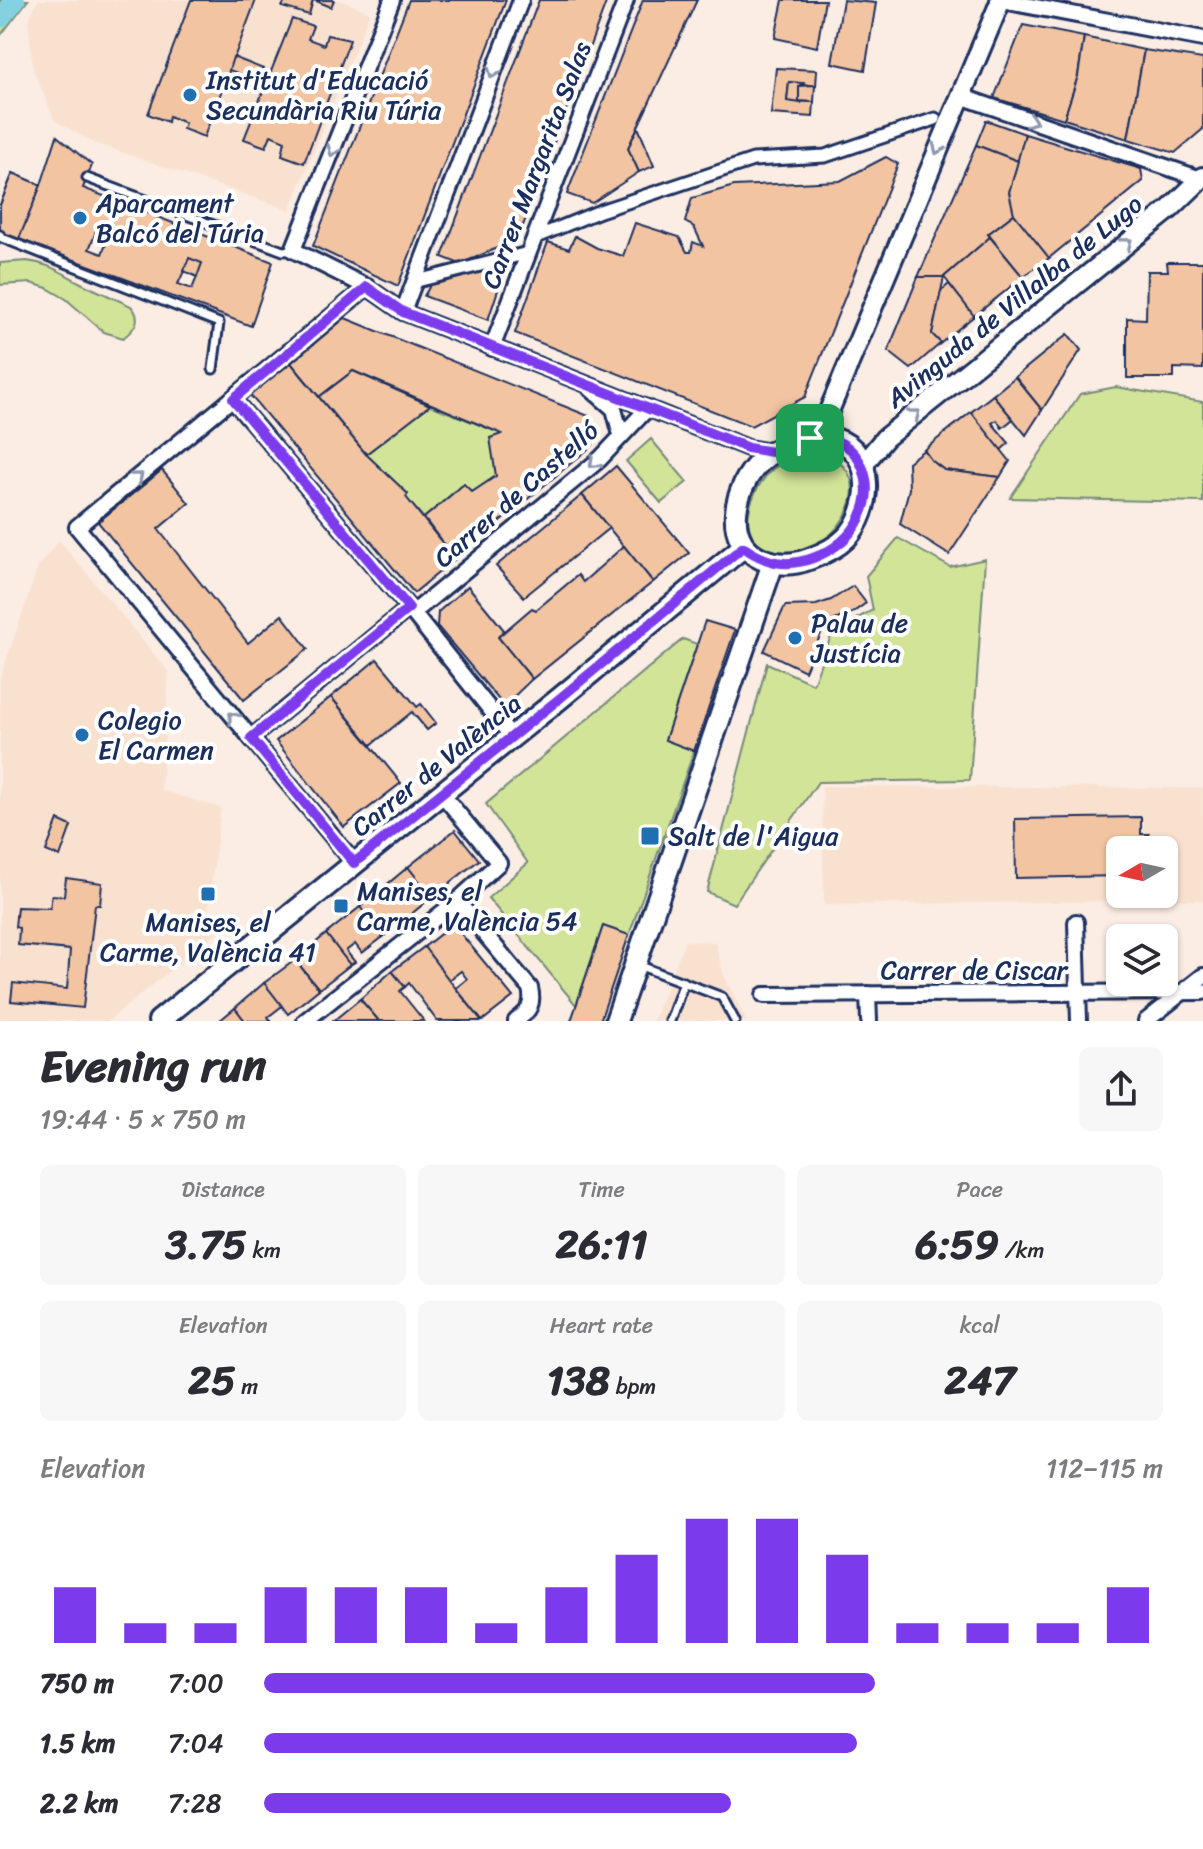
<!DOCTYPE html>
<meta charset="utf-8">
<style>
body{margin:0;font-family:Sriracha,sans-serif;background:#f7f7f7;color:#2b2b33;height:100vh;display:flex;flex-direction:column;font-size:30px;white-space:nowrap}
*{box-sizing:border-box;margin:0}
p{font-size:26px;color:#7c7c81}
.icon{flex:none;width:44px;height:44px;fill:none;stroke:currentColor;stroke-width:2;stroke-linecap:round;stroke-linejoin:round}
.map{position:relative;height:1021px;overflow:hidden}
.details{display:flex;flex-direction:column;background:#fff;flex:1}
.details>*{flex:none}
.needle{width:52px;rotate:261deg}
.fabs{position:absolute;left:1106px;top:836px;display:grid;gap:16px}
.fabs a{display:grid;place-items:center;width:72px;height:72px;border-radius:12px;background:#fff;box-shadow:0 2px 6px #0004;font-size:40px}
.pin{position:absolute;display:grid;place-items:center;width:68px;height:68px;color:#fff;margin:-34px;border-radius:16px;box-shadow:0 4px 12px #0006}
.round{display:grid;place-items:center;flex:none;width:84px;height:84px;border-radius:12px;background:#f7f7f7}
.headline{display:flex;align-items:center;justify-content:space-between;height:136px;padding:0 40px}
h1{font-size:44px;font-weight:700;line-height:60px}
.stats{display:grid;grid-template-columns:repeat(3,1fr);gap:12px;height:136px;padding:8px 40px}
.stats div{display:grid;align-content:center;border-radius:12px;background:#f7f7f7;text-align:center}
.stats b{font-size:40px;font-weight:700}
.stats small{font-size:22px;font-weight:400}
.stats p{font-size:22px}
.chart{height:224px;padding:16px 40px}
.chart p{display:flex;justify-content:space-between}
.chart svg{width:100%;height:144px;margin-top:8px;stroke:#7c3aed;stroke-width:6}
ul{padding:0 40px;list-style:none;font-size:26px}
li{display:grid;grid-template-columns:128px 96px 1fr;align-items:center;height:60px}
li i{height:20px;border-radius:10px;background:#7c3aed}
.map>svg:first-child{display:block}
</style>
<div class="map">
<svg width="1203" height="1021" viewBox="0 0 1203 1021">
<rect width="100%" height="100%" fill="#fbede3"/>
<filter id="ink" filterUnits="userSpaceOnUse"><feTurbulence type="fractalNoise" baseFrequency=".0125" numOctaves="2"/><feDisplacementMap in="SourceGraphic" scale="16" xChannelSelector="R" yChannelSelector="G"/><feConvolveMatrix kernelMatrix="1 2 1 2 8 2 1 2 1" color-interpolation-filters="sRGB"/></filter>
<g filter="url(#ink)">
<!-- built -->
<g fill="#f9e1d0" fill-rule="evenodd">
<polygon points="38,0 340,0 370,12 290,210 94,143 55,121 33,70 28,21"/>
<polygon points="59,540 169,672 161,790 221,808 208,912 230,922 108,1021 0,1021 0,679 38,567"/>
<path d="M822,786L1203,788V900L824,905ZM1120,850H1164V894H1120Z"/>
<polygon points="685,941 715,942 723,973 746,1021 653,1021"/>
</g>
<!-- green -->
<g fill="#d2e498" stroke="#768a7b" stroke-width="2">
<polygon points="0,0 28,0 0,36"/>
<path d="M27,261C52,264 63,274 85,285C100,292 116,299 131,306C143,319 135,329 123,338L104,332L66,299L47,288L31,283L0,285V263Z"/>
<polygon points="1116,387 1203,402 1203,502 1010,498 1080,394"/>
<polygon points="430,405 502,434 496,476 472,492 463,484 424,518 366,454"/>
<polygon points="651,439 687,482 661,503 626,461"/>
<path d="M818,454C895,471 828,572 770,551C733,537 750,489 773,469C786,459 802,454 818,454Z"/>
<polygon points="898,538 950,567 985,559 970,780 818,782 734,904 707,892 767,663 813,684 833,631 873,610 866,576"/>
<polygon points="683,639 697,644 665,740 694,751 629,935 603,926 576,1005 488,898 528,863 486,804"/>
</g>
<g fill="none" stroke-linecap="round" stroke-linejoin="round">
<!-- canal -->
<polyline stroke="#84d2e1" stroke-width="20" points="0,18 15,0"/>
</g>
<!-- building -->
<g fill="#f3c4a2" stroke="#1b2f5e" stroke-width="2" fill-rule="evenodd">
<polygon points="191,0 256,0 204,137 183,129 185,123 169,116 168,122 148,114"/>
<polygon points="286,0 313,0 309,15 282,7"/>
<polygon points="314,0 334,0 331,7"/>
<polygon points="409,0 506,0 398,286 313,246"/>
<polygon points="539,0 607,0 518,239 460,264 442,257"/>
<polygon points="643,0 697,0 628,148 639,172 592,203 567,194"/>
<polygon points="783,0 825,0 817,47 775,38"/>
<polygon points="843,0 876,3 865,70 832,63"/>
<polygon points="292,19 313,26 308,39 324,45 327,35 350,40 304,163 282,155 285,141 271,135 266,147 244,139"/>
<polygon points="1023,25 1084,37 1078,76 1064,119 994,98"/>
<polygon points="1084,37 1144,50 1128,139 1064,119 1078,76"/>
<polygon points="1144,50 1203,59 1203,129 1175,153 1128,139"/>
<polygon points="233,57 271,72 266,84 229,70"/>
<polygon points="776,68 817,70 816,86 789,82 787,101 814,102 813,117 771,114"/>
<polygon points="789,82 803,83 799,86 801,103 787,101"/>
<polygon points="815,85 814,102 799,101 799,86"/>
<polygon points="986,120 1025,134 1018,161 976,145"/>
<polygon points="638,127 654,166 639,172 628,148"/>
<polygon points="1025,134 1141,169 1143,181 1049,258 1011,210 1009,192"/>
<path d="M57,136L92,165L83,188L273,262L251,326L0,232V205L13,173L41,185ZM94,237L107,242L102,254L89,249ZM184,271L197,277L192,289L178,284Z"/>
<polygon points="976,145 1018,161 1009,192 1014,214 988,234 990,237 944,277 918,277"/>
<polygon points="886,157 898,164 805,397 751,426 515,333 548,242 569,249 575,236 597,248 623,256 635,223 679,237 687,252 691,252 693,242 703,246 694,227 685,222 692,198 734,186 840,181"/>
<polygon points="13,173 41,185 19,239 0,232 0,205"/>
<polygon points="1014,214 1049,258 1023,277 988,234"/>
<polygon points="98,224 112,229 107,242 94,237"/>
<polygon points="990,237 1023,277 974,316 944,277"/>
<polygon points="189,258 202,263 197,277 184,271"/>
<polygon points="1167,262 1203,262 1203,369 1174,368 1174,378 1127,378 1127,318 1146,319 1147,271 1168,271"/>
<polygon points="477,270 502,278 488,320 424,296 432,282"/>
<polygon points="918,277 944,277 932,334 941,343 911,369 888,351"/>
<polygon points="949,284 974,316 941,343 932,334 941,291"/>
<polygon points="345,318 591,417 593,445 455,559 424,518 464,484 472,492 496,476 490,438 502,434 353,371 319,397 291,363"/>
<polygon points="1068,334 1081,350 1042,410 1015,377"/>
<polygon points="291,363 366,454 408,494 406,497 455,559 414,593 250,395"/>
<polygon points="353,371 430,405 366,454 319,397"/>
<polygon points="1015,377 1042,410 1026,435 993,395"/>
<polygon points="993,395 1013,419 1002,428 997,420 992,423 1009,443 1001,450 971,412"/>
<polygon points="971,412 1010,461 1000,477 944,470 931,460 924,450"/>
<polygon points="924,450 931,460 944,470 1000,477 949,555 900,524 909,489 908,462"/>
<polygon points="616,466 689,553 653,582 582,495"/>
<polygon points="162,470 189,503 158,529 248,643 282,615 308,649 244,700 98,522"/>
<polygon points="582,495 609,528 524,597 496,566"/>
<polygon points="624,546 653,582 532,679 498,637 532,608 536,610 578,575 583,582"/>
<polygon points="468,586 504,630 498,637 532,679 504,706 437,626 438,612"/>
<polygon points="853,586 866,603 852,613 825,624 805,671 764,651 785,606 816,605 831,600"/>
<polygon points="705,621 735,630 694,751 665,740"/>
<polygon points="377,659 417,707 421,704 436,723 427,730 412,712 371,745 331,697"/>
<polygon points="331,697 401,783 344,827 276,741"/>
<polygon points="1141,817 1141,834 1149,834 1150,850 1120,850 1120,876 1016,878 1015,819"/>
<polygon points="58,820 71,826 60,857 46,851"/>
<polygon points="455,830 479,860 432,897 408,867"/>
<polygon points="408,867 432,897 383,937 360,907"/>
<polygon points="66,878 102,883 100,905 95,905 83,1008 11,1001 13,983 67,989 70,950 18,945 19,928 15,927 17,907 50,908 52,895 64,896"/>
<polygon points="360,907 383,937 362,953 355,944 346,951 355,962 350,965 326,934"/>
<polygon points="453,924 513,997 482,1021 456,988 467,979 461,971 449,980 424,947"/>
<polygon points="603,926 629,935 600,1021 571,1021"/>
<polygon points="326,934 350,965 319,989 295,960"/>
<polygon points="424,947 449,980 482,1021 437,1021 409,983 405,987 392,971"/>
<polygon points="295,960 319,989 288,1014 264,983"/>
<polygon points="392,971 405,987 400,991 424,1021 379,1021 360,999"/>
<polygon points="264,983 282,1006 268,1017 271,1021 245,1021 235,1008"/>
<polygon points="360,999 379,1021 333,1021"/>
<polygon points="235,1008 245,1021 219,1021"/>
</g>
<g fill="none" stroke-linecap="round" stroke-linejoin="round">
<defs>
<g id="service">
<polyline points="87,178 283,251 293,250"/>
<polyline points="0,235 2,238 219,323 213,369"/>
<polyline points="638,965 722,997 735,1021"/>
<polyline points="670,1021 684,982"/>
</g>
<g id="pedestrian">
<polyline points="534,238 600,211 753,160 825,156 935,119"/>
<polyline points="413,282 528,253"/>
</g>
<g id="minor">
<polyline points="392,0 293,250 367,287 403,312 748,448 772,452"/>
<polyline points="998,0 1203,39"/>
<polyline points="963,90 969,99 1201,179"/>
<polyline points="403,312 521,0"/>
<polyline points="492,348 626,0"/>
<polyline points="591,389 614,409 621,435"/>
<polyline points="233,399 409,608 512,737"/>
<polyline points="413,613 600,459 648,408"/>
<polyline points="251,738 409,608"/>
<polyline points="354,863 77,527 367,287"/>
<path d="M457,901L530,988C534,1005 529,1011 516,1021"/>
<polyline points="1076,922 1079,1021"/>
<polyline points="868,994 869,1021"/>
<polyline points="764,995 1203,992"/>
<polyline points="305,1021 457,901 499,863 442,794"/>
<polyline points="1146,1021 1203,976"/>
</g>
<g id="tertiary">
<polyline points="810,438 824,423 1001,0"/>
<polyline points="864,470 866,461 885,438 1170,209 1203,177"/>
</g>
<g id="secondary">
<path d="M810,438C818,438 827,437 835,439C877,452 872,512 846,538C836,548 823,554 809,559C794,565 777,565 762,559C721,541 734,486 761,461C775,448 791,442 810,438Z"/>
<polyline points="159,1021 559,699 743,547"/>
<polyline points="616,1021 773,563"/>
</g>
</defs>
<!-- service casing -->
<use href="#service" stroke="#1b2f5e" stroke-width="13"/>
<!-- pedestrian casing -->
<use href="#pedestrian" stroke="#1b2f5e" stroke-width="17"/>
<!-- minor casing -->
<use href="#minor" stroke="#1b2f5e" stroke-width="20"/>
<!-- tertiary casing -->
<use href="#tertiary" stroke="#1b2f5e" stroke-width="24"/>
<!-- secondary casing -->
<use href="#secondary" stroke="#1b2f5e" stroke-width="26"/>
<!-- service -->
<use href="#service" stroke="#fff" stroke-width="7"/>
<!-- pedestrian -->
<use href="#pedestrian" stroke="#fff" stroke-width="11"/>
<!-- minor -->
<use href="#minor" stroke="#fff" stroke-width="14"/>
<!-- tertiary -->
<use href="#tertiary" stroke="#fff" stroke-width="18"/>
<!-- secondary -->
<use href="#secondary" stroke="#fff" stroke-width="20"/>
</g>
<!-- one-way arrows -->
<defs><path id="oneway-chevron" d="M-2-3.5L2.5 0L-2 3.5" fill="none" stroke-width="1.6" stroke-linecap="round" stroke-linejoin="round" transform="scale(2)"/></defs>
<g stroke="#8d97ae">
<use href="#oneway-chevron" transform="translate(493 73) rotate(111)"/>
<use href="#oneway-chevron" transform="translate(1032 121) rotate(19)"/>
<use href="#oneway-chevron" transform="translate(938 149) rotate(113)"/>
<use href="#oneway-chevron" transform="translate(333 151) rotate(112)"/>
<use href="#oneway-chevron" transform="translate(1127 243) rotate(-38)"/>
<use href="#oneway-chevron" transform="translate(915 414) rotate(-39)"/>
<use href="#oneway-chevron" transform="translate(594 463) rotate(138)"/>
<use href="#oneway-chevron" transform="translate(138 477) rotate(-39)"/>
<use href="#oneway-chevron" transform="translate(233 717) rotate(-129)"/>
</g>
</g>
<g fill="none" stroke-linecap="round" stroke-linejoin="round" filter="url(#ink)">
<defs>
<path id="route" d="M367,287L403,312L748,448L772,452C866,394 908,522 813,558C786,568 766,563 743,547L559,699L354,863L251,738L409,608L233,399Z"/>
</defs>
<!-- route casing -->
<use href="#route" stroke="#fff" stroke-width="16"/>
<!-- route -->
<use href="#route" stroke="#7c3aed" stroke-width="10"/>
</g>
<!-- markers -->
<g fill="#1f6fb2" stroke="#fff" stroke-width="3">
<circle cx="190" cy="95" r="8"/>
<circle cx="80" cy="218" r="8"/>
<circle cx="795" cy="638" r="8"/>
<circle cx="82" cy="735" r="8"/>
<rect x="640" y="826" width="20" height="20" rx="4"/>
<rect x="200" y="886" width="16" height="16" rx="4"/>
<rect x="333" y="898" width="16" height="16" rx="4"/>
</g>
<g text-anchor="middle" stroke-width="8" stroke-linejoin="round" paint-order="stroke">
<!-- poi labels -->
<g font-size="26" fill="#1b2f5e" stroke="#fff" text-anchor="start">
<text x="206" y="89">Institut d'Educació<tspan x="206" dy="30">Secundària Riu Túria</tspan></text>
<text x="96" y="212">Aparcament<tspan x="96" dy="30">Balcó del Túria</tspan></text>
<text x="811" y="632">Palau de<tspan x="811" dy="30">Justícia</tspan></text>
<text x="98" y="729">Colegio<tspan x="98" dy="30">El Carmen</tspan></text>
<text x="668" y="845">Salt de l'Aigua</text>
<text x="357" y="900">Manises, el<tspan x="357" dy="30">Carme, València 54</tspan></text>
<text x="208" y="931" text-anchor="middle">Manises, el<tspan x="208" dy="30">Carme, València 41</tspan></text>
</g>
<!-- street labels -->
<g font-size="26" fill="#1b2f5e" stroke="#fff">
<text transform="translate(536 165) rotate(-69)" y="9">Carrer Margarita Salas</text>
<text transform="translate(1014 301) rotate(-39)" y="9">Avinguda de Villalba de Lugo</text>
<text transform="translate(516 494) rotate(-41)" y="9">Carrer de Castelló</text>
<text transform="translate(436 765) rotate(-39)" y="9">Carrer de València</text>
<text x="974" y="979">Carrer de Ciscar</text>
</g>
</g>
</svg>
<div class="fabs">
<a><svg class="needle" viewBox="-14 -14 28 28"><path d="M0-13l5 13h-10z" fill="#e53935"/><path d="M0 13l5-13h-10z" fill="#7c7c81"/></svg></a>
<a><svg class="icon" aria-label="layers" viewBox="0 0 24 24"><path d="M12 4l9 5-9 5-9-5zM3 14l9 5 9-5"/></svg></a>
</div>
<div class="pin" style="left:810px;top:438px;background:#1e9e55"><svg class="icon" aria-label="arrive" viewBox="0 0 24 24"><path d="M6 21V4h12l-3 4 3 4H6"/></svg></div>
</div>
<section class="details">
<div class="headline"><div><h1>Evening run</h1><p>19:44 · 5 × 750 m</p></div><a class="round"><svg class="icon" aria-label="share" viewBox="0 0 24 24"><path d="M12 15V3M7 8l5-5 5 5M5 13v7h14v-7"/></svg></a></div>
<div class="stats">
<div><p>Distance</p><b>3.75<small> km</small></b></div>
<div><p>Time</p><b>26:11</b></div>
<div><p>Pace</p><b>6:59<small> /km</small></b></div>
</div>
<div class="stats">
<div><p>Elevation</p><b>25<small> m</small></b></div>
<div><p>Heart rate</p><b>138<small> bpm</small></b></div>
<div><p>kcal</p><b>247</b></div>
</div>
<div class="chart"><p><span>Elevation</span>112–115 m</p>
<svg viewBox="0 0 160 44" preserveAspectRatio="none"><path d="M5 44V27M15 44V38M25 44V38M35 44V27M45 44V27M55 44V27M65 44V38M75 44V27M85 44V17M95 44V6M105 44V6M115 44V17M125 44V38M135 44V38M145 44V38M155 44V27"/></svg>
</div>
<ul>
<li><b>750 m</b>7:00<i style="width:68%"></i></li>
<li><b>1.5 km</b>7:04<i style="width:66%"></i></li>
<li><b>2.2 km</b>7:28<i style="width:52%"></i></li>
</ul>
</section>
